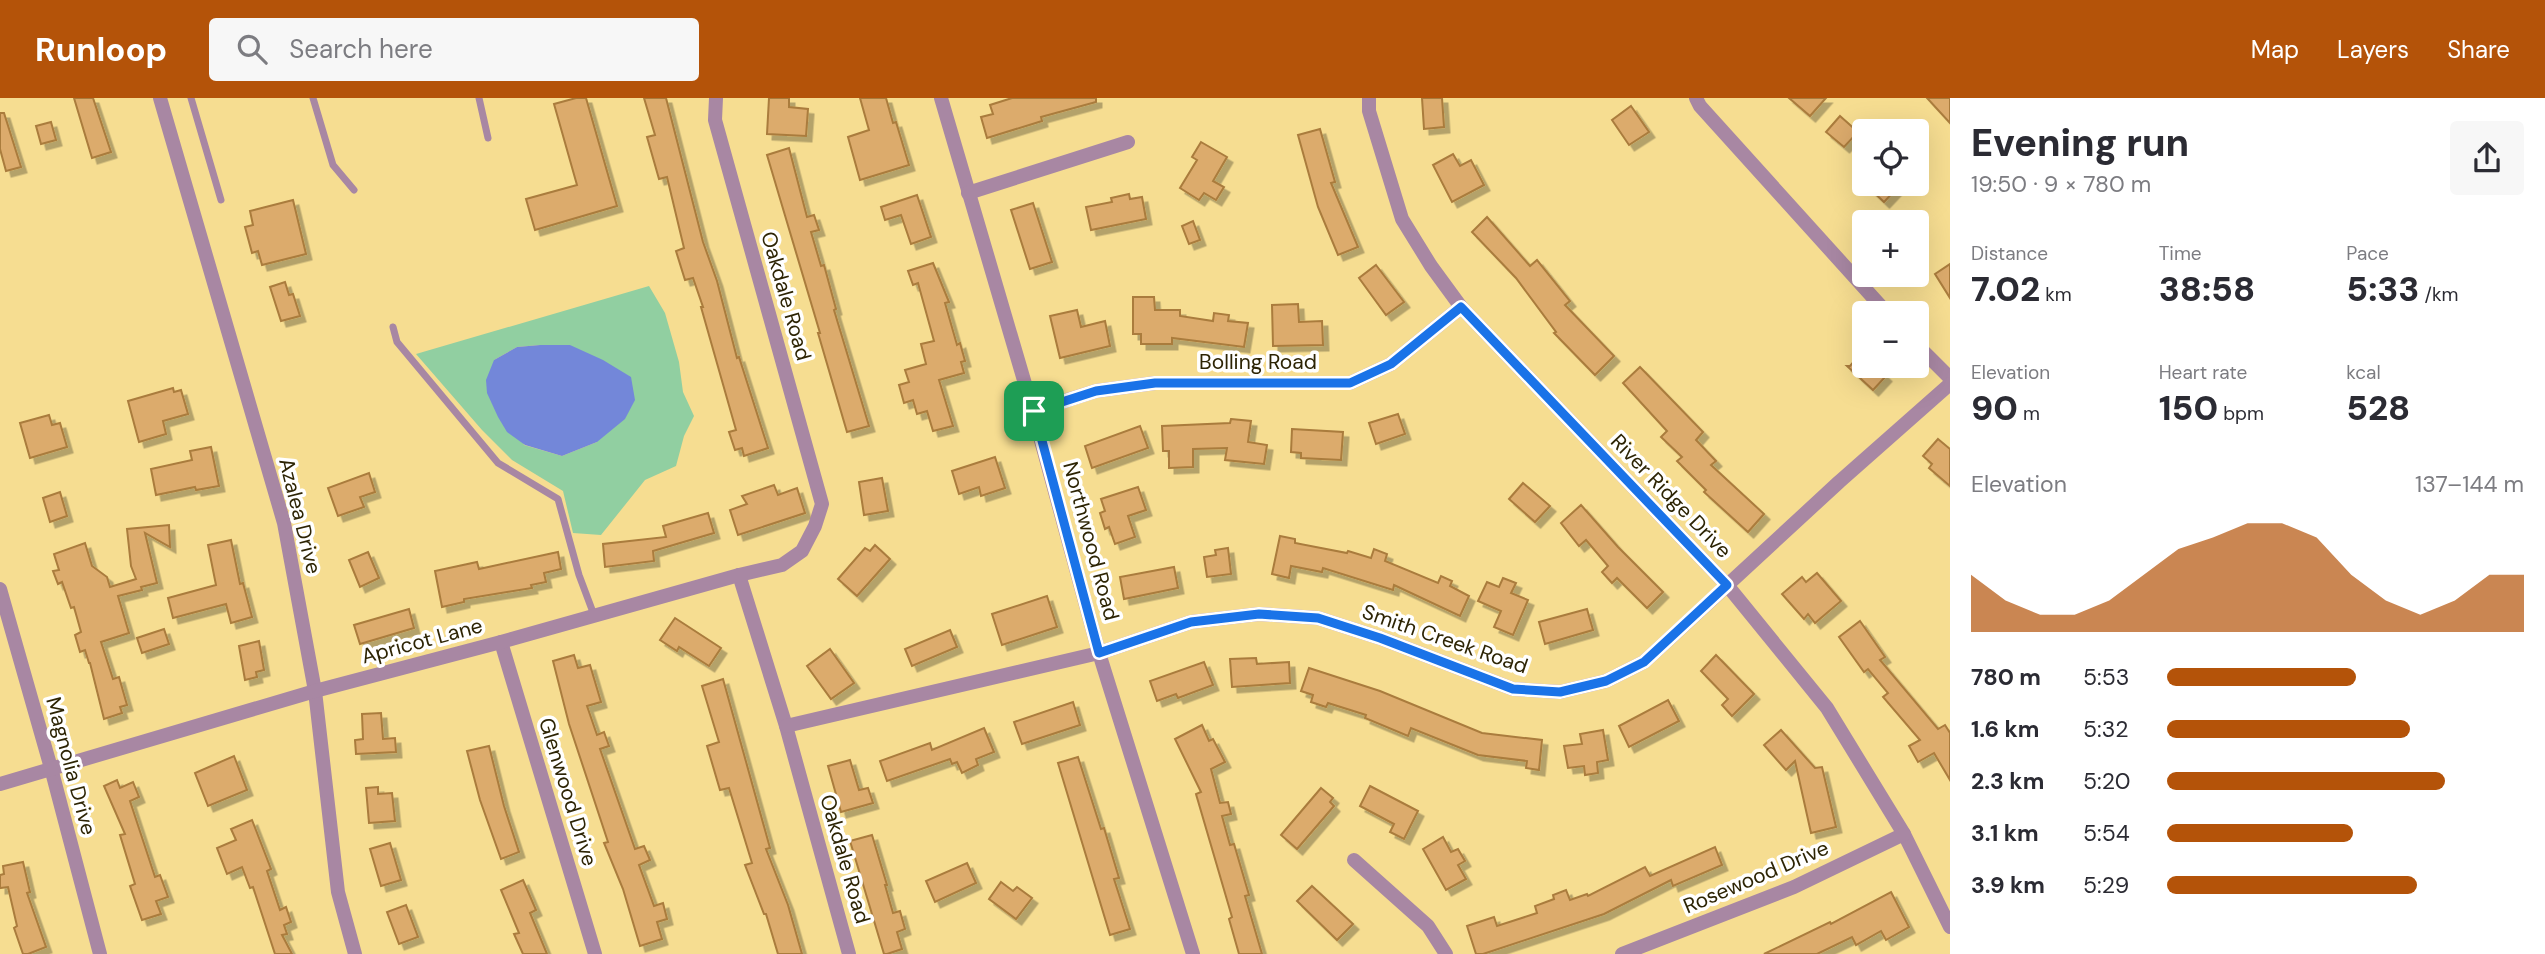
<!DOCTYPE html>
<meta charset="utf-8">
<style>
body{margin:0;font-family:"DM Sans",sans-serif;background:#f7f7f7;color:#2b2b33;height:100vh;display:flex;flex-direction:column;font-size:26px;white-space:nowrap}
*{box-sizing:border-box;margin:0}
p{font-size:23px;color:#7c7c81}
.icon{flex:none;width:38px;height:38px;fill:none;stroke:currentColor;stroke-width:2;stroke-linecap:round;stroke-linejoin:round}
.map{position:relative;flex:1;overflow:hidden}
.side{display:flex;flex-direction:column;background:#fff;width:595px}
.side>*{flex:none}
.tools{position:absolute;left:1852px;top:21px;display:grid;gap:14px}
.tools a{display:grid;place-items:center;width:77px;height:77px;border-radius:7px;background:#fff;box-shadow:0 7px 28px #0002;font-size:35px}
.pin{position:absolute;display:grid;place-items:center;width:60px;height:60px;color:#fff;margin:-30px;border-radius:14px;box-shadow:0 4px 10px #0006}
.round{display:grid;place-items:center;flex:none;width:74px;height:74px;border-radius:7px;background:#f7f7f7}
.summary{display:flex;align-items:center;justify-content:space-between;height:119px;padding:0 21px}
h1{font-size:38px;font-weight:800;line-height:52px}
.metrics{display:grid;grid-template-columns:repeat(3,1fr);gap:10px;height:119px;padding:7px 21px}
.metrics div{display:grid;align-content:center}
.metrics b{font-size:35px;font-weight:800}
.metrics small{font-size:19px;font-weight:400}
.metrics p{font-size:19px}
.chart{height:196px;padding:14px 21px}
.chart p{display:flex;justify-content:space-between}
.chart svg{width:100%;height:126px;margin-top:7px;fill:#b45309;opacity:.7}
ul{padding:0 21px;list-style:none;font-size:23px}
li{display:grid;grid-template-columns:112px 84px 1fr;align-items:center;height:52px}
li i{height:18px;border-radius:9px;background:#b45309}
header{display:flex;align-items:center;gap:42px;box-sizing:border-box;height:98px;padding:0 35px;background:#b45309;color:#fff}
header strong{font-size:33px}
nav{display:flex;gap:38px;margin-inline-start:auto;font-size:24px}
.search{width:490px;height:63px;background:#f7f7f7;display:flex;align-items:center;gap:18px;box-sizing:border-box;padding:0 24px;border-radius:7px;color:#7c7c81;font-size:26px}
main{display:flex;flex:1;min-height:0}
.map>svg:first-child{display:block}
</style>
<header>
<strong>Runloop</strong>
<div class="search"><svg class="icon" aria-label="search" viewBox="0 0 24 24"><circle cx="10" cy="10" r="6"/><path d="M15 15l6 6"/></svg>Search here</div>
<nav><a>Map</a><a>Layers</a><a>Share</a></nav>
</header>
<main>
<div class="map">
<svg width="1950" height="856" viewBox="0 0 1950 856">
<defs>
<filter id="shadow"><feDropShadow dx="5.5" dy="5.5" stdDeviation="0" flood-color="#0004"/></filter>
</defs>
<rect width="100%" height="100%" fill="#f6dd91"/>
<!-- green -->
<path fill="#91cfa1" fill-rule="evenodd" d="M649,188L665,215L679,264L683,294L694,318L684,338L676,368L645,382L601,437L573,435L563,393L512,362L482,332L416,256ZM540,247H570L597,344L562,358L524,347L494,262L517,249Z"/>
<!-- water -->
<polygon fill="#7387d9" points="540,247 570,247 603,262 631,279 635,302 625,321 597,344 562,358 525,347 507,334 498,319 487,295 486,282 494,262 517,249"/>
<!-- building -->
<g fill="#dcab6c" stroke="#aa7c3d" stroke-width="2" filter="url(#shadow)">
<polygon points="74,0 93,0 111,54 92,60"/>
<polygon points="576,0 586,0 617,108 535,132 526,101 577,87 554,6"/>
<polygon points="644,0 666,0 703,144 717,183 737,260 739,259 768,350 744,358 742,350 735,352 729,334 736,332 701,209 703,209 693,180 685,182 676,153 684,150 667,79 659,81 647,39 655,37"/>
<polygon points="769,0 789,0 789,9 808,11 806,38 767,36"/>
<polygon points="860,0 886,0 893,25 896,24 909,67 860,82 848,39 869,32"/>
<polygon points="1012,0 1096,0 1096,4 1041,19 1042,23 987,40 981,19 993,16 990,7"/>
<polygon points="1422,0 1442,0 1444,29 1424,31"/>
<polygon points="1789,0 1826,0 1810,18"/>
<polygon points="1927,0 1950,0 1950,25"/>
<polygon points="1631,8 1649,34 1629,47 1612,22"/>
<polygon points="0,15 4,15 21,69 6,73 0,51"/>
<polygon points="1840,18 1858,34 1844,49 1826,34"/>
<polygon points="51,24 56,42 41,46 36,28"/>
<polygon points="1320,31 1335,84 1331,85 1358,149 1338,157 1318,109 1298,37"/>
<polygon points="1201,44 1227,59 1213,83 1224,89 1216,102 1204,95 1199,102 1180,90 1197,62 1192,59"/>
<polygon points="789,50 807,119 814,117 819,132 811,134 821,168 824,167 836,211 834,212 869,328 847,334 818,235 820,235 767,57"/>
<polygon points="1453,56 1460,68 1471,62 1484,87 1452,104 1433,67"/>
<polygon points="1865,86 1901,86 1884,104"/>
<polygon points="1129,96 1130,101 1142,99 1146,121 1091,132 1086,109 1112,104 1111,100"/>
<polygon points="917,97 931,139 911,146 901,117 885,122 881,109"/>
<polygon points="293,102 306,156 262,167 258,153 252,155 245,129 253,127 250,113"/>
<polygon points="1033,105 1052,164 1030,171 1011,112"/>
<polygon points="1487,119 1530,168 1537,162 1570,203 1565,207 1614,258 1595,277 1554,235 1556,234 1516,180 1472,134"/>
<polygon points="1193,123 1200,142 1189,146 1182,128"/>
<polygon points="933,165 949,204 945,205 957,247 960,245 965,263 961,264 964,275 939,282 953,328 933,333 927,313 917,316 913,302 904,305 899,287 909,284 905,272 926,266 921,246 934,243 918,185 913,187 908,173"/>
<polygon points="1950,166 1950,200 1935,176"/>
<polygon points="1376,167 1404,204 1386,217 1359,180"/>
<polygon points="285,184 289,197 293,196 300,218 281,223 270,189"/>
<polygon points="1133,199 1154,199 1155,212 1180,212 1180,218 1213,223 1214,215 1229,217 1228,223 1248,225 1244,249 1172,240 1172,246 1141,246 1141,236 1133,236"/>
<polygon points="1298,206 1299,224 1322,223 1323,247 1273,248 1272,207"/>
<polygon points="1077,212 1081,229 1105,223 1110,248 1060,260 1050,218"/>
<polygon points="1864,252 1864,268 1875,268 1886,278 1873,292 1847,268 1850,268"/>
<polygon points="1640,269 1703,334 1696,342 1716,363 1711,367 1764,416 1748,434 1704,394 1706,392 1677,363 1682,359 1661,339 1667,333 1623,285"/>
<polygon points="173,290 174,294 181,292 188,316 163,323 166,336 139,344 128,303"/>
<polygon points="1398,316 1405,336 1376,346 1369,325"/>
<polygon points="49,317 52,327 60,325 67,349 30,360 20,325"/>
<polygon points="1231,321 1251,323 1248,344 1267,347 1264,366 1225,362 1227,350 1193,351 1193,369 1169,370 1169,353 1163,353 1162,328 1230,325"/>
<polygon points="1140,328 1148,350 1092,370 1085,348"/>
<polygon points="1292,331 1343,334 1341,362 1301,360 1301,355 1291,354"/>
<polygon points="1938,341 1950,351 1950,388 1929,370 1932,366 1923,358"/>
<polygon points="211,349 219,388 196,392 195,389 156,397 151,371 192,362 190,353"/>
<polygon points="995,359 1005,390 981,398 979,389 959,396 952,373"/>
<polygon points="369,375 375,394 360,399 364,409 338,418 328,390"/>
<polygon points="882,380 888,413 864,417 859,384"/>
<polygon points="1523,385 1550,408 1535,424 1509,401"/>
<polygon points="774,387 778,397 797,390 805,415 738,437 730,412 747,406 742,398"/>
<polygon points="1138,389 1146,412 1128,418 1135,439 1115,446 1109,429 1105,431 1100,415 1105,413 1101,401"/>
<polygon points="60,394 67,418 50,424 43,400"/>
<polygon points="1581,407 1618,449 1663,494 1647,510 1617,480 1612,485 1602,474 1608,468 1586,442 1579,448 1561,425"/>
<polygon points="708,415 714,435 653,453 654,463 605,469 603,446 666,439 663,428"/>
<polygon points="169,427 170,449 145,435 157,485 141,489 142,492 118,498 129,535 101,544 113,581 119,579 127,607 120,609 122,615 104,621 90,565 89,565 85,552 80,554 75,537 81,534 74,509 71,510 62,484 58,486 53,473 59,472 54,456 85,445 92,468 107,479 110,489 136,481 131,468 127,431"/>
<polygon points="1280,438 1295,441 1295,445 1347,455 1348,453 1371,460 1374,451 1387,456 1385,463 1438,485 1441,478 1452,483 1450,488 1469,498 1460,518 1394,487 1393,492 1323,470 1322,474 1291,468 1289,480 1272,476"/>
<polygon points="231,442 240,486 243,485 252,519 231,525 226,506 173,520 168,500 216,487 208,447"/>
<polygon points="875,447 890,461 857,498 838,481 865,450 870,453"/>
<polygon points="1228,450 1231,476 1207,479 1204,459 1216,457 1215,452"/>
<polygon points="368,454 379,480 360,489 349,462"/>
<polygon points="558,454 561,471 544,475 546,484 531,487 532,490 464,501 464,504 442,509 435,473 477,464 479,471"/>
<polygon points="1174,469 1178,490 1124,501 1120,479"/>
<polygon points="1817,475 1841,503 1815,525 1808,516 1804,521 1782,496 1802,479 1806,484"/>
<polygon points="1503,480 1516,485 1511,495 1528,502 1513,537 1494,529 1501,513 1478,503 1487,484 1499,489"/>
<polygon points="1047,498 1057,529 1002,547 992,516"/>
<polygon points="409,511 414,530 360,546 354,527"/>
<polygon points="1587,511 1593,532 1545,546 1539,524"/>
<polygon points="675,520 721,550 709,568 679,549 677,553 660,542"/>
<polygon points="1860,523 1885,559 1880,562 1938,631 1945,627 1950,635 1950,682 1934,655 1918,664 1909,648 1920,642 1883,599 1888,595 1868,571 1864,574 1839,539"/>
<polygon points="164,531 169,546 142,555 137,540"/>
<polygon points="950,532 957,549 912,568 905,551"/>
<polygon points="259,543 264,572 256,574 257,579 245,582 239,548"/>
<polygon points="830,551 854,585 831,601 807,568"/>
<polygon points="574,557 578,570 590,567 601,604 587,608 597,637 604,634 609,648 600,651 635,751 644,748 650,762 639,767 654,808 663,805 667,821 657,824 662,841 640,848 623,791 604,745 608,744 569,626 553,563"/>
<polygon points="1716,557 1754,596 1732,618 1722,607 1728,601 1701,573"/>
<polygon points="1256,560 1257,566 1289,564 1290,585 1232,589 1230,561"/>
<polygon points="1204,564 1213,587 1178,600 1176,596 1157,603 1150,583"/>
<polygon points="1309,570 1380,593 1482,635 1542,642 1539,672 1526,670 1527,663 1478,657 1411,630 1408,638 1365,620 1366,617 1328,605 1326,609 1311,604 1313,597 1301,593"/>
<polygon points="723,581 770,750 766,751 788,807 802,856 778,856 766,816 764,816 745,767 752,765 729,690 720,692 707,648 719,644 702,588"/>
<polygon points="1668,602 1679,623 1629,649 1619,628"/>
<polygon points="1073,604 1080,627 1022,646 1014,624"/>
<polygon points="381,615 383,641 395,640 396,654 356,656 355,642 363,641 362,616"/>
<polygon points="1202,627 1209,643 1213,641 1225,664 1211,671 1220,705 1228,704 1231,716 1222,718 1230,747 1234,746 1249,797 1245,798 1262,856 1239,856 1229,821 1232,819 1196,696 1201,694 1175,641"/>
<polygon points="984,630 994,654 976,661 978,667 962,675 957,664 952,666 950,661 887,683 880,663 930,645 932,652"/>
<polygon points="1603,632 1608,662 1597,664 1598,675 1585,677 1584,668 1568,670 1564,648 1582,646 1580,636"/>
<polygon points="1781,632 1815,670 1822,669 1836,729 1811,735 1795,663 1786,672 1764,647"/>
<polygon points="489,648 504,708 519,754 501,761 480,702 467,653"/>
<polygon points="234,658 247,692 208,708 195,675"/>
<polygon points="1078,659 1101,731 1104,730 1119,780 1114,781 1130,831 1110,837 1058,665"/>
<polygon points="850,662 859,692 868,690 873,705 841,714 828,668"/>
<polygon points="117,682 120,690 133,684 139,699 130,703 155,779 160,777 168,799 156,803 161,816 142,822 130,788 135,786 120,737 125,736 104,688"/>
<polygon points="1370,688 1418,713 1404,741 1390,734 1394,726 1360,708"/>
<polygon points="378,689 378,696 392,695 395,723 369,725 366,690"/>
<polygon points="1321,690 1333,700 1330,704 1334,708 1297,751 1281,737"/>
<polygon points="252,722 271,771 267,773 280,812 286,809 291,824 284,827 287,836 282,837 292,856 275,856 253,789 250,790 242,769 227,776 217,750 236,742 231,731"/>
<polygon points="872,737 887,787 885,787 893,815 900,813 905,831 897,834 902,851 887,856 884,856 850,743"/>
<polygon points="1443,739 1451,754 1458,751 1465,763 1458,767 1466,781 1446,792 1423,751"/>
<polygon points="390,745 401,782 381,788 370,751"/>
<polygon points="1715,749 1722,767 1673,788 1671,782 1604,816 1483,856 1476,856 1467,828 1494,819 1497,828 1537,815 1535,808 1554,801 1553,797 1566,792 1570,802 1587,796 1588,798 1645,769 1650,778"/>
<polygon points="23,764 30,794 27,795 46,849 28,856 23,856 14,830 17,828 8,789 0,790 0,777 4,776 3,768"/>
<polygon points="967,765 976,785 935,804 926,783"/>
<polygon points="523,782 536,812 530,815 547,856 523,856 514,836 519,835 501,792"/>
<polygon points="1001,784 1013,793 1017,789 1032,800 1016,821 989,801"/>
<polygon points="1312,788 1353,826 1337,842 1297,803"/>
<polygon points="1891,794 1909,829 1886,842 1881,833 1856,847 1852,839 1817,856 1764,856 1830,824 1831,826"/>
<polygon points="406,807 418,839 399,846 387,814"/>
</g>
<g fill="none" stroke-linecap="round" stroke-linejoin="round">
<!-- service -->
<g stroke="#a887a3" stroke-width="7">
<polyline points="191,0 221,102"/>
<polyline points="313,0 333,67 354,92"/>
<polyline points="479,0 488,40"/>
<polyline points="393,229 397,244 498,365 558,401 579,477 594,517"/>
</g>
<!-- minor -->
<g stroke="#a887a3" stroke-width="14">
<polyline points="160,0 284,425 315,593 338,794 355,856"/>
<polyline points="941,0 1033,313 1099,555 1193,856"/>
<polyline points="1369,0 1369,13 1402,121 1431,168 1461,209 1727,487 1827,610 1904,736 1950,829"/>
<polyline points="1696,0 1700,8 1887,215"/>
<polyline points="968,95 1128,44"/>
<polyline points="1916,246 1950,280"/>
<polyline points="1033,313 1096,293 1155,285 1350,285 1391,266 1461,209"/>
<polyline points="739,477 786,628 849,856"/>
<polyline points="0,491 51,670 100,856"/>
<polyline points="501,544 595,856"/>
<polyline points="786,628 1099,555 1191,524 1259,516 1318,520 1380,540 1513,591 1560,594 1606,583 1644,564 1839,384 1950,286"/>
<polyline points="0,686 315,593 501,544 739,477 782,467 802,453 815,428 822,406 715,22 716,0"/>
<polyline points="1354,762 1428,828 1446,856"/>
<polyline points="1622,856 1794,789 1904,736"/>
</g>
</g>
<g fill="none" stroke-linecap="round" stroke-linejoin="round">
<defs>
<polygon id="route" points="1461,209 1727,487 1644,564 1606,583 1560,594 1513,591 1380,540 1318,520 1259,516 1191,524 1099,555 1034,313 1096,293 1155,285 1350,285 1391,266"/>
</defs>
<!-- route casing -->
<use href="#route" stroke="#fff" stroke-width="14"/>
<!-- route -->
<use href="#route" stroke="#1a73e8" stroke-width="9"/>
</g>
<g text-anchor="middle" stroke-width="7" stroke-linejoin="round" paint-order="stroke">
<!-- street labels -->
<g font-size="21" fill="#2d2404" stroke="#fff">
<text transform="translate(786 198) rotate(74)" y="7">Oakdale Road</text>
<text x="1258" y="271">Bolling Road</text>
<text transform="translate(1671 398) rotate(46)" y="7">River Ridge Drive</text>
<text transform="translate(300 418) rotate(76)" y="7">Azalea Drive</text>
<text transform="translate(1091 443) rotate(75)" y="7">Northwood Road</text>
<text transform="translate(1445 541) rotate(19)" y="7">Smith Creek Road</text>
<text transform="translate(422 543) rotate(-15)" y="7">Apricot Lane</text>
<text transform="translate(71 668) rotate(75)" y="7">Magnolia Drive</text>
<text transform="translate(568 694) rotate(73)" y="7">Glenwood Drive</text>
<text transform="translate(845 761) rotate(74)" y="7">Oakdale Road</text>
<text transform="translate(1756 779) rotate(-23)" y="7">Rosewood Drive</text>
</g>
</g>
</svg>
<div class="tools">
<a><svg class="icon" aria-label="locate" viewBox="0 0 24 24"><circle cx="12" cy="12" r="6"/><path d="M12 2v4M12 18v4M2 12h4M18 12h4"/></svg></a>
<a>+</a>
<a>−</a>
</div>
<div class="pin" style="left:1034px;top:313px;background:#1e9e55"><svg class="icon" aria-label="arrive" viewBox="0 0 24 24"><path d="M6 21V4h12l-3 4 3 4H6"/></svg></div>
</div>
<section class="side">
<div class="summary"><div><h1>Evening run</h1><p>19:50 · 9 × 780 m</p></div><a class="round"><svg class="icon" aria-label="share" viewBox="0 0 24 24"><path d="M12 15V3M7 8l5-5 5 5M5 13v7h14v-7"/></svg></a></div>
<div class="metrics">
<div><p>Distance</p><b>7.02<small> km</small></b></div>
<div><p>Time</p><b>38:58</b></div>
<div><p>Pace</p><b>5:33<small> /km</small></b></div>
</div>
<div class="metrics">
<div><p>Elevation</p><b>90<small> m</small></b></div>
<div><p>Heart rate</p><b>150<small> bpm</small></b></div>
<div><p>kcal</p><b>528</b></div>
</div>
<div class="chart"><p><span>Elevation</span>137–144 m</p>
<svg viewBox="0 0 160 44" preserveAspectRatio="none"><path d="M0 44V24L10 33L20 38L30 38L40 33L50 24L60 15L70 11L80 6L90 6L100 11L110 24L120 33L130 38L140 33L150 24L160 24V44z"/></svg>
</div>
<ul>
<li><b>780 m</b>5:53<i style="width:53%"></i></li>
<li><b>1.6 km</b>5:32<i style="width:68%"></i></li>
<li><b>2.3 km</b>5:20<i style="width:78%"></i></li>
<li><b>3.1 km</b>5:54<i style="width:52%"></i></li>
<li><b>3.9 km</b>5:29<i style="width:70%"></i></li>
</ul>
</section>
</main>
